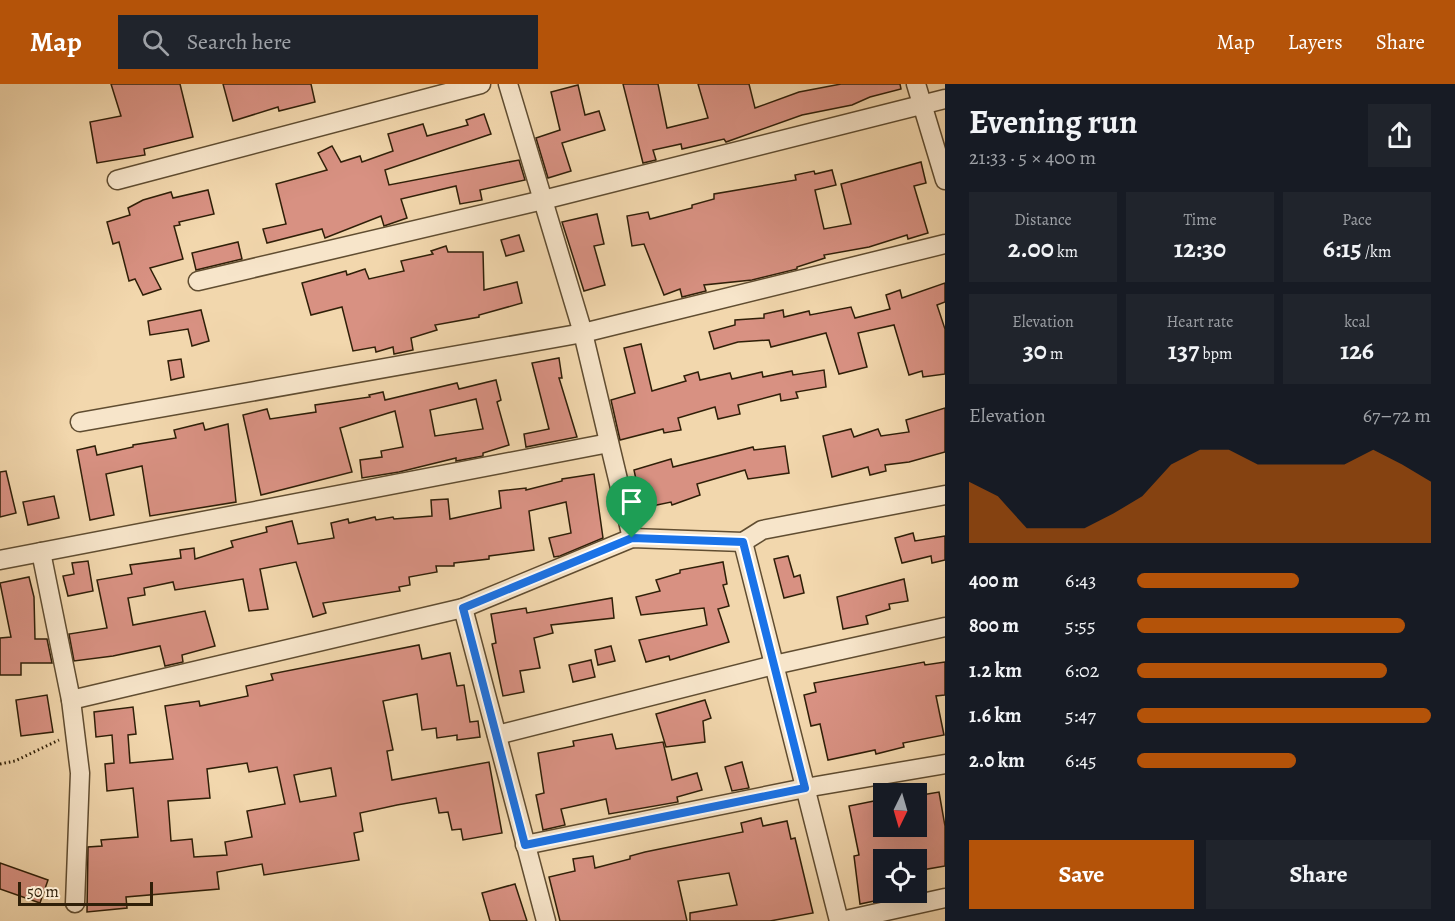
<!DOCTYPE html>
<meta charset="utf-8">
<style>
body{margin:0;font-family:Alegreya,serif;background:#20242c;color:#f1f3f6;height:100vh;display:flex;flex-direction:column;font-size:22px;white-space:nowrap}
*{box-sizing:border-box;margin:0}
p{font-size:20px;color:#9ea1a6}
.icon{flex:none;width:33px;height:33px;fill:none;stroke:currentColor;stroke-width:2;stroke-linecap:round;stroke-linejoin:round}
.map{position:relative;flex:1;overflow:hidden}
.panel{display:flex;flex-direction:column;background:#171b24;width:510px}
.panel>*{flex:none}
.needle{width:39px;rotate:185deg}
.buttons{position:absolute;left:873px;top:699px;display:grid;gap:12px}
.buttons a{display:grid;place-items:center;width:54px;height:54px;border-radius:0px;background:#171b24;box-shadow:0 6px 24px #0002;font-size:30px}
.scale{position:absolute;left:18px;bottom:15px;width:135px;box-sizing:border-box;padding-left:6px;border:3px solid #2f1f08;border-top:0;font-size:16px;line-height:21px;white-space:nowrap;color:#2f1f08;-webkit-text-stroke:4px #f7e5ca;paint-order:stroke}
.pin{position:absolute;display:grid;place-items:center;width:51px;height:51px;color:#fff;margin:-62px -26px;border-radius:50% 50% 50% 0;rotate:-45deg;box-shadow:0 0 6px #0007}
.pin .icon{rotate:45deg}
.round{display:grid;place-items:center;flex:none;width:63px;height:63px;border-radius:0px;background:#20242c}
.headline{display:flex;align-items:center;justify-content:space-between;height:102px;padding:0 24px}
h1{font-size:33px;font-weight:600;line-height:45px}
.stats{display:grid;grid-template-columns:repeat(3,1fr);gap:9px;height:102px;padding:6px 24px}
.stats div{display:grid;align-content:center;border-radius:0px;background:#20242c;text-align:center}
.stats b{font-size:26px;font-weight:600}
.stats small{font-size:16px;font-weight:400}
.stats p{font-size:16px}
.chart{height:168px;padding:12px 24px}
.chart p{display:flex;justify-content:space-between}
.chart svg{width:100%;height:108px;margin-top:6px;fill:#b45309;opacity:.7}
.button{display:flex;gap:12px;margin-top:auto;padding:12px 24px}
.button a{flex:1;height:69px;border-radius:0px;background:#b45309;color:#fff;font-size:24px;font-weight:600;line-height:69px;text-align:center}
.button a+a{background:#20242c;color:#f1f3f6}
ul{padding:0 24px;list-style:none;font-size:20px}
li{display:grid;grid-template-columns:96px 72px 1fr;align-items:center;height:45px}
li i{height:15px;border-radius:8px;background:#b45309}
header{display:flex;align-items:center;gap:36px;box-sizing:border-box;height:84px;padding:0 30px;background:#b45309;color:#fff}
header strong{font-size:28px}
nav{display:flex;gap:33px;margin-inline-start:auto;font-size:21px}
.search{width:420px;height:54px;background:#20242c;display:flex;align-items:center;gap:15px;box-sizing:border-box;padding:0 21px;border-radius:0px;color:#9ea1a6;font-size:22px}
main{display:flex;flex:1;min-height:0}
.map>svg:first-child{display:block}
</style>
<header>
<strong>Map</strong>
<div class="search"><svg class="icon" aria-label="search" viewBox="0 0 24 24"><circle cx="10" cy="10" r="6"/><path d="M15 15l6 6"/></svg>Search here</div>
<nav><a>Map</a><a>Layers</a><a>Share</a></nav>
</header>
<main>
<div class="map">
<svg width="945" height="837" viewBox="0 0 945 837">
<rect width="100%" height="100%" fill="#f2d7ad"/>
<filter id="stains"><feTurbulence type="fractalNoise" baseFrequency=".00333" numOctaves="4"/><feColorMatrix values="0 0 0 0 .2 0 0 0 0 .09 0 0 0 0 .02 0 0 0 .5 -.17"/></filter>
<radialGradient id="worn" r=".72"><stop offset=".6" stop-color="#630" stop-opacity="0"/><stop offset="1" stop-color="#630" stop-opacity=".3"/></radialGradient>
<!-- building -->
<g fill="#d89182" stroke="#2f1f08" stroke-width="1.5" fill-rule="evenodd">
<polygon points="111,0 180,0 193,53 144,65 145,71 97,79 90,38 121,32"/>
<polygon points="223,0 311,0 315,18 279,27 278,23 233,37"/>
<polygon points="623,0 658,0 667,44 708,34 698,0 749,0 755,24 799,8 841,0 900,0 901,5 870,13 852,21 802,31 726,58 724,55 682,65 681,60 653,66 656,76 643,79"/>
<polygon points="578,1 585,31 599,27 605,46 562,59 571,87 548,94 536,54 560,46 551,8"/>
<polygon points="484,30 491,50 385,86 389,101 519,76 525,96 480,106 482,116 460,120 456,102 401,115 407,134 384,142 381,132 325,154 322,145 267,159 263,145 286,140 276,100 327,86 318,69 332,62 341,78 360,72 362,78 393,67 388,50 423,40 427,52 468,41 466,36"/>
<polygon points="921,78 926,99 914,102 928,149 908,155 907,151 869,163 824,171 825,174 797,183 797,185 752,196 704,201 706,207 682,213 680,205 664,211 644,160 632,162 627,132 648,128 650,135 692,124 692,121 714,115 714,110 796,96 795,91 814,87 815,90 832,86 836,101 815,106 824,145 851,140 841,100"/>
<polygon points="208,106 214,130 179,138 180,141 174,142 183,175 150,184 161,205 143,211 135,195 129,197 119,158 113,160 107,138 130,131 128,124 143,116 171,108 173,114"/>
<polygon points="597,130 604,160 594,162 605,201 584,207 562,138"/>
<polygon points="519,151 524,167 506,172 501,156"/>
<polygon points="238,158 242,175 196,186 192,169"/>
<polygon points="446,162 448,168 483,168 484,206 517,198 522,219 479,231 479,233 435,241 437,246 411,254 413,266 394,270 393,263 376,268 375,263 353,267 342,223 311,231 302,199 346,187 347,191 365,185 369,195 404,187 401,177 433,170 431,167"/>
<polygon points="945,199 945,218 937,221 945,245 945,290 923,293 922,287 909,291 894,241 858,249 867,283 839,290 826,249 771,263 769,256 738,258 714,265 709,248 735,241 735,236 764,234 764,230 783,226 784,233 809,227 810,231 851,223 855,234 890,225 886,211 900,206 902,214"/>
<polygon points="201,226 209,257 192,262 188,245 150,251 148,237"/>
<polygon points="641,260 652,307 686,297 684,292 698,288 700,296 730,289 732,295 762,288 763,293 792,287 793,291 824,286 826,303 796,308 798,314 781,317 780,310 738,321 740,330 718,335 715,323 678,334 681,346 664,349 663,345 620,356 611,316 635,309 624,264"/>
<polygon points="559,274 562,294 559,294 577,353 526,363 524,350 549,345 532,279"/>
<polygon points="181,275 184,293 171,296 168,277"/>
<path d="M496,296L501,316L497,318L509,361L483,369V372L456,377V374L399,388L362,394L360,376L382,373L381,367L403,363L395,327L340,344L352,388L261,411L243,331L267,325L270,335L316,328L315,321L370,313L369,311L383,308L385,316L457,299L459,305ZM476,315L483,345L435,352L430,326Z"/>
<polygon points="945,324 945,368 909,378 885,381 886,387 870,391 868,383 832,393 823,352 851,345 854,353 878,345 881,352 909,348 906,336"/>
<polygon points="203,339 205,346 228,340 236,418 150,432 142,382 106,390 114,431 90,436 77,366 95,362 97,371 133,363 133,361 176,354 174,346"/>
<polygon points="785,362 789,389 748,395 745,386 697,400 700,411 672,421 671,418 642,424 634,386 671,375 673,383 753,363 754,366"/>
<polygon points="6,387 16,429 0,433 0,388"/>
<polygon points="594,390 603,454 560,472 554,473 549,454 571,449 566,418 529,427 534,466 489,472 489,475 454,479 454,482 436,482 437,488 409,493 410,501 399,503 400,507 323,519 326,529 313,533 296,478 260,485 268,525 249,527 243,495 175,506 173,498 144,504 145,511 128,514 133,541 205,527 215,562 182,571 183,578 165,582 160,562 113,572 74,577 69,550 107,544 97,496 132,490 130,481 181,474 180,466 194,464 195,475 233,463 231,457 267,448 266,443 292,437 298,460 334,454 331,439 348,435 349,439 375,433 376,436 393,433 394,435 432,432 431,416 448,415 450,435 501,424 499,407 526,404 526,406 562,397 562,395"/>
<polygon points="54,412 59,434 28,441 23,418"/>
<polygon points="913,449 915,457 945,452 945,476 932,479 931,472 902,479 895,454"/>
<polygon points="788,472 794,493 800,491 804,509 784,514 774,475"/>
<polygon points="88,477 93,507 68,512 63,492 74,490 72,479"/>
<polygon points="723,478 727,500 723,501 729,522 718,525 729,558 670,576 669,572 646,578 639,556 707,541 704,524 641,531 636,513 660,507 656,496 680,489 680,486"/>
<polygon points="29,493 34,513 35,555 47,555 52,579 21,579 21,591 0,591 0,554 11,553 0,499"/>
<polygon points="904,495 908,517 889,520 890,525 866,532 868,540 843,545 837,513"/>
<polygon points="612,514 614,534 551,541 553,549 534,554 540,584 520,587 524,608 503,612 492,560 496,559 491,530 526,524 527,529"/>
<path d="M419,561L422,575L450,569L457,602L464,601L470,638L478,637L480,653L457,656V651L437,654L436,644L422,646L417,610L383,617L393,666L387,667L392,696L489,678L502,749L463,756L461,745L452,746L448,728L439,729L436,714L397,721L360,729L363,747L354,749L359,776L264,791L262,780L217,788L219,805L126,813L127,824L87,828L88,763L102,762L101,756L138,753L133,704L107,707L105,680L114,679L112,651L96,653L94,628L133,623L136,650L128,651L130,679L173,675L165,622L199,617L200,622L248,612L246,602L273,596L271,590ZM247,679L249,688L277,683L285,720L247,727L252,753L225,758L227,771L194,773L192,755L171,757L168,717L210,714L207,685ZM331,684L336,712L300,718L294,691Z"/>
<polygon points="611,562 615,577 598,581 595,566"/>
<polygon points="591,576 595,593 573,598 569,581"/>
<polygon points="924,578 925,581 945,578 945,611 936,612 944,651 903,659 904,663 876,670 875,666 828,676 820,640 811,642 804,611 816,608 814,599"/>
<polygon points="47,611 53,648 21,652 16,616"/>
<polygon points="705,616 711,634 703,637 705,658 666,663 656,630"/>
<polygon points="612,650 616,665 663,658 672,696 697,689 702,706 677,713 678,718 609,730 606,715 561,725 565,741 543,746 536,711 544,709 538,669 574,662 573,657"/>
<polygon points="742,678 749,704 732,707 725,683"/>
<polygon points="939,708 945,742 945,782 916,787 916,776 884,776 884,815 860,820 854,772 859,771 849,722 884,715 884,742 916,742 916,712"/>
<polygon points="761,734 763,742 787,737 791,755 795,754 813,829 770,837 690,837 690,829 737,821 729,789 678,797 687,837 560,837 549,793 575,787 573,775 593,772 595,784 630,775 630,772 645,768 743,748 741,739"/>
<polygon points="0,779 48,796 40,819 0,805"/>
<polygon points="515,800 527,837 490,837 482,809"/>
</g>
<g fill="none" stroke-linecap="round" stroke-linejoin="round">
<defs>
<g id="minor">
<polyline points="508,0 583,249 632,454"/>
<polyline points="916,0 945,96"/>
<polyline points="117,96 481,0"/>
<polyline points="198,197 543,116 945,15"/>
<polyline points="80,338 583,249 945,160"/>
<polyline points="743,458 839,837"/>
<polyline points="41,468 71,616 80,689 75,819"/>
<polyline points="0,476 609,359"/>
<polyline points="463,524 546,837"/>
<polyline points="71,616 463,524 632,454 743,458 762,446 945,411"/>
<polyline points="497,651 774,581 945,543"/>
<polyline points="525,761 805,704 945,680"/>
<polyline points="841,837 945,814"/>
</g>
</defs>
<!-- minor casing -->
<use href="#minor" stroke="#604d31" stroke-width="21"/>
<!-- path -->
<polyline stroke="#2f1f08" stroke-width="3" stroke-dasharray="1.5 3" stroke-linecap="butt" points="0,680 15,677 59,656"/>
<!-- minor -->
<use href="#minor" stroke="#f7e5ca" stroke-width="18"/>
</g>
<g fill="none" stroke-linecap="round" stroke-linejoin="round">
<defs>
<polygon id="route" points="632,454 743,458 805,704 525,761 463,524"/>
</defs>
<!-- route casing -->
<use href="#route" stroke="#fff" stroke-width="12"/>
<!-- route -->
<use href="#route" stroke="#1a73e8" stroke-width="8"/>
</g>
<rect width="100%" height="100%" filter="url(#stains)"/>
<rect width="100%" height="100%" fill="url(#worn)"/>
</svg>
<div class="buttons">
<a><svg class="needle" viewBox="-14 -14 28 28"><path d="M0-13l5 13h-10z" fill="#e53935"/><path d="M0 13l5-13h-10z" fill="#9ea1a6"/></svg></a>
<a><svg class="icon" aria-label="locate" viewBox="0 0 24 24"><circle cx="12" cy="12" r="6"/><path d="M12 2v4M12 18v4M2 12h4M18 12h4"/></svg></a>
</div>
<div class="scale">50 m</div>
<div class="pin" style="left:632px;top:454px;background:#1e9e55"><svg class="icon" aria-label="arrive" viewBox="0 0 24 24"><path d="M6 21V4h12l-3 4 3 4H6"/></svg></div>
</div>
<section class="panel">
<div class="headline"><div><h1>Evening run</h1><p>21:33 · 5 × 400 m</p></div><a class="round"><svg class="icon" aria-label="share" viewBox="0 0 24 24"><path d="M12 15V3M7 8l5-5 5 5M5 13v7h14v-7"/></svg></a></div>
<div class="stats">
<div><p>Distance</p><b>2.00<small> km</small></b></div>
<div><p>Time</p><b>12:30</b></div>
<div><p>Pace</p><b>6:15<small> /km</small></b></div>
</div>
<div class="stats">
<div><p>Elevation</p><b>30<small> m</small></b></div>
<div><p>Heart rate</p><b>137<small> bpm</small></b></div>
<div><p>kcal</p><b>126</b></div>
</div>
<div class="chart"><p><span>Elevation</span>67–72 m</p>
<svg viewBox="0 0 160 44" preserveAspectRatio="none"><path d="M0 44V19L10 25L20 38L30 38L40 38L50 32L60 25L70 12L80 6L90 6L100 12L110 12L120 12L130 12L140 6L150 12L160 19V44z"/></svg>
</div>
<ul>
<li><b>400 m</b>6:43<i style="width:55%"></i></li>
<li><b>800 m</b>5:55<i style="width:91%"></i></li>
<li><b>1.2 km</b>6:02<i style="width:85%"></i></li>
<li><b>1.6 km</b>5:47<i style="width:100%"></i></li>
<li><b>2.0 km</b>6:45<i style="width:54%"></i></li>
</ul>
<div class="button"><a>Save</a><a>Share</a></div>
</section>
</main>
